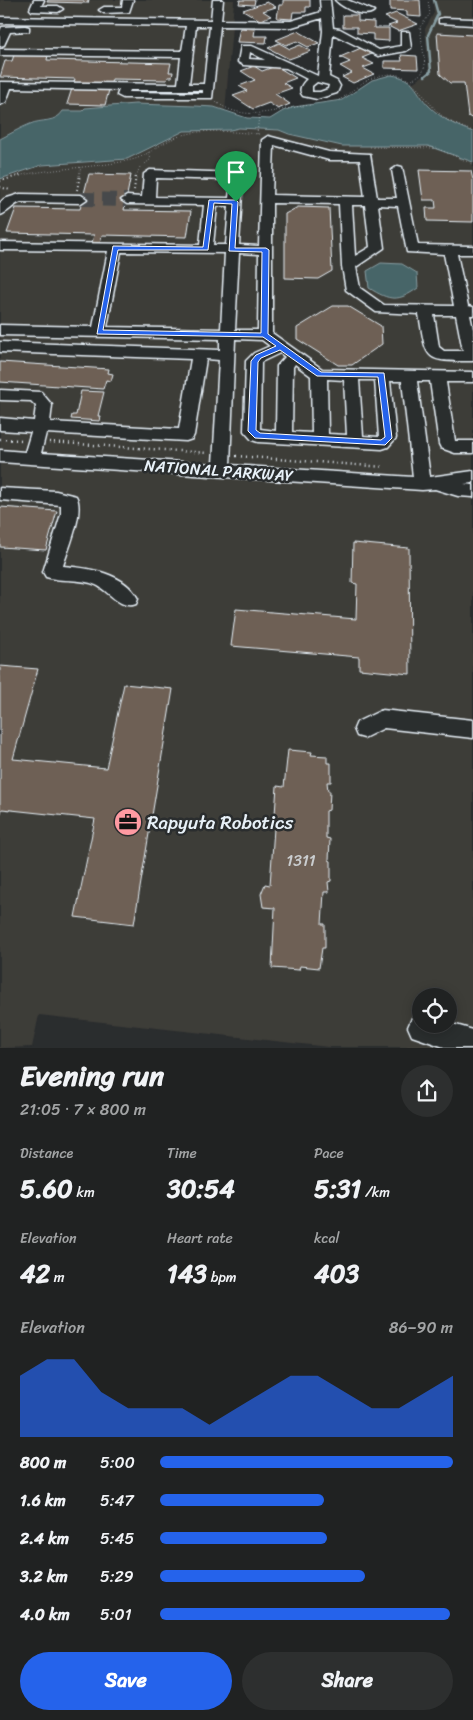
<!DOCTYPE html>
<meta charset="utf-8">
<style>
body{margin:0;font-family:Sriracha,sans-serif;background:#2d2f2f;color:#f1f3f6;height:100vh;display:flex;flex-direction:column;font-size:19px;white-space:nowrap}
*{box-sizing:border-box;margin:0}
p{font-size:16px;color:#a2a4a5}
.icon{flex:none;width:28px;height:28px;fill:none;stroke:currentColor;stroke-width:2;stroke-linecap:round;stroke-linejoin:round}
.map{position:relative;height:1048px;overflow:hidden}
.details{display:flex;flex-direction:column;background:#202222;flex:1}
.details>*{flex:none}
.controls{position:absolute;left:412px;top:988px;display:grid;gap:10px}
.controls a{display:grid;place-items:center;width:45px;height:45px;border-radius:50%;background:#202222;box-shadow:0 2px 12px #0003,0 0 0 1px #3d3f40;font-size:25px}
.pin{position:absolute;display:grid;place-items:center;width:42px;height:42px;color:#fff;margin:-51px -21px;border-radius:50% 50% 50% 0;rotate:-45deg;box-shadow:0 0 5px #0007}
.pin .icon{rotate:45deg}
.round{display:grid;place-items:center;flex:none;width:52px;height:52px;border-radius:26px;background:#2d2f2f}
.head{display:flex;align-items:center;justify-content:space-between;height:85px;padding:0 20px}
h1{font-size:28px;font-weight:700;line-height:38px}
.metrics{display:grid;grid-template-columns:repeat(3,1fr);gap:8px;height:85px;padding:5px 20px}
.metrics div{display:grid;align-content:center}
.metrics b{font-size:25px;font-weight:700}
.metrics small{font-size:14px;font-weight:400}
.metrics p{font-size:14px}
.chart{height:140px;padding:10px 20px}
.chart p{display:flex;justify-content:space-between}
.chart svg{width:100%;height:90px;margin-top:5px;fill:#2563eb;opacity:.7}
.cta{display:flex;gap:10px;margin-top:auto;padding:10px 20px}
.cta a{flex:1;height:58px;border-radius:30px;background:#2563eb;color:#fff;font-size:20px;font-weight:700;line-height:58px;text-align:center}
.cta a+a{background:#2d2f2f;color:#f1f3f6}
ul{padding:0 20px;list-style:none;font-size:16px}
li{display:grid;grid-template-columns:80px 60px 1fr;align-items:center;height:38px}
li i{height:12px;border-radius:6px;background:#2563eb}
.map>svg:first-child{display:block}
</style>
<div class="map">
<svg width="473" height="1048" viewBox="0 0 473 1048">
<rect width="100%" height="100%" fill="#2a2d2e"/>
<filter id="ink" filterUnits="userSpaceOnUse"><feTurbulence type="fractalNoise" baseFrequency=".02" numOctaves="2"/><feDisplacementMap in="SourceGraphic" scale="10" xChannelSelector="R" yChannelSelector="G"/><feConvolveMatrix kernelMatrix="1 2 1 2 8 2 1 2 1" color-interpolation-filters="sRGB"/></filter>
<g filter="url(#ink)">
<!-- built -->
<g fill="#3e3d39" fill-rule="evenodd">
<polygon points="0,0 234,0 225,112 214,107 147,104 85,108 82,111 64,111 61,116 54,118 30,123 0,139"/>
<polygon points="433,0 473,0 473,132 445,120 428,105 412,83 429,72 425,29 434,13"/>
<path d="M239,128L279,130L289,134L342,146H428L473,162V1047H329L39,1015L32,1047L0,1048V179L42,165L127,159L184,131L230,130ZM421,996H449V1024H421Z"/>
</g>
<!-- water -->
<g fill="#476568" stroke="#879da2">
<path d="M391,75C416,78 415,92 429,106C442,119 456,126 473,132V162L428,146H342L289,134L279,130L239,128L230,130L184,131L127,159L42,165L0,179V139C10,134 20,128 30,124C41,119 56,123 63,111H82L85,108L135,104L196,106L214,107L247,118L270,119L283,111L294,107L342,100L372,80Z"/>
<path d="M381,263L402,264L417,273L418,288C398,302 390,301 369,288L367,271Z"/>
</g>
<g fill="none" stroke-linecap="round" stroke-linejoin="round">
<!-- stream -->
<polyline stroke="#879da2" stroke-width="2.5" points="425,76 431,71 428,35 438,14 434,0"/>
</g>
<!-- building -->
<g fill="#6e6154" stroke="#e8f1f8">
<polygon points="48,0 89,0 88,3 47,2"/>
<polygon points="240,0 255,0 254,5 239,4"/>
<polygon points="283,0 310,0 310,7 306,7 306,12 293,12 292,19 277,18 279,5 283,5"/>
<polygon points="390,0 420,0 421,17 407,16 407,11 390,10"/>
<polygon points="267,2 276,7 263,11 271,16 260,20 243,10"/>
<polygon points="396,13 418,24 398,31 388,26 397,23 385,17"/>
<polygon points="343,15 358,15 358,21 374,22 374,28 389,28 389,41 373,40 373,34 357,33 357,27 343,27"/>
<polygon points="240,28 255,29 254,36 267,36 266,43 237,42"/>
<polygon points="298,31 319,43 308,47 297,41 286,45 276,40"/>
<polygon points="437,33 473,35 473,119 468,116 464,83 450,83 440,74"/>
<polygon points="279,43 290,49 300,45 311,51 289,59 268,48"/>
<polygon points="361,48 372,54 362,58 374,64 363,68 374,74 353,83 342,77 352,73 340,66 350,62 340,57"/>
<polygon points="14,55 48,55 47,60 171,63 169,72 173,72 172,77 168,77 167,80 112,79 105,105 67,104 75,79 0,77 5,61 12,61"/>
<polygon points="401,55 417,56 418,69 384,68 384,61 402,61"/>
<polygon points="254,66 262,71 276,66 296,78 283,83 292,88 275,94 290,104 278,109 269,103 253,109 233,96 247,91 239,86 255,80 241,71"/>
<polygon points="419,170 471,171 473,180 473,222 427,221 426,208 436,208 435,200 423,200"/>
<polygon points="89,174 131,175 124,210 191,211 187,237 102,235 100,243 92,243 94,235 7,233 16,208 80,209"/>
<polygon points="298,207 329,208 332,271 318,279 285,278 285,214"/>
<polygon points="333,306 348,306 381,326 382,344 352,365 338,365 297,339 297,328"/>
<polygon points="0,362 109,369 108,373 113,374 111,381 106,380 103,389 0,382"/>
<polygon points="81,391 104,392 98,416 101,416 100,421 71,419 72,415 76,415"/>
<polygon points="0,507 57,511 46,550 0,547"/>
<polygon points="353,543 409,548 410,674 359,669 359,657 231,646 236,609 356,619 357,584 352,583"/>
<polygon points="0,666 38,669 13,759 106,768 124,684 173,689 134,924 75,917 95,819 2,809 0,817"/>
<polygon points="288,750 312,752 311,755 327,756 327,763 331,763 331,782 327,782 328,791 330,791 329,810 326,811 326,838 330,839 329,860 331,861 331,881 328,882 329,892 324,892 322,924 325,924 325,948 322,948 319,968 300,966 299,970 272,968 275,908 263,907 261,894 265,884 270,885 277,786 284,787"/>
</g>
<g fill="none" stroke-linecap="round" stroke-linejoin="round">
<!-- minor-tunnel -->
<polyline stroke="#464a4c" stroke-width="14" stroke-dasharray="14 7" stroke-linecap="butt" points="81,199 127,200"/>
<defs>
<g id="minor">
<polygon points="34,0 44,0 41,6 58,6 63,9 58,12 32,11 30,9"/>
<polygon points="123,0 133,0 129,12 104,13 99,10 104,7 122,7"/>
<path d="M213,0H223L221,20L291,21L321,12L320,0H330L333,28L340,29L379,50L401,46V32H409L411,48L406,51L378,56L333,34L329,77L337,81L340,86L337,93L317,99L303,96C298,90 301,85 307,79L286,68L243,65L238,62L241,46H252L318,76L323,31L322,18L292,27L220,26L212,98H123L117,95L119,90L11,88L6,102L0,105V82L178,84L181,57L0,55V49L182,51L186,26L0,23V17L211,20ZM196,26H210L204,84H189ZM250,52L265,60L249,59ZM317,82L329,85L328,89L320,92H312V86ZM130,90H203V93L129,92Z"/>
<path d="M335,0H347L374,11C364,19 343,8 335,0Z"/>
<polygon points="443,18 473,19 473,25 439,23 439,19"/>
<polygon points="25,26 29,27 29,31 10,32 4,45 0,46 0,31 2,27"/>
<path d="M268,136L329,152L370,154L377,198H397L392,170L398,166L402,167L418,245L473,246V254H457L468,306L473,307V315H470L473,329V361C424,361 427,362 419,314L376,312L346,290L342,266L339,204L272,203V333L322,369L473,372V382H446L455,441H473V453H455L441,448L439,444L430,381H417L430,477L473,471V483L464,484L473,485V497L458,496L435,489L422,490L0,462V450L25,452L31,432L0,430V418L34,421L36,406L31,401L0,400V390L41,392L52,405L50,422L179,429L191,359L0,352V342L220,350V339L0,335V325L93,327L108,251L0,250V242L200,245L204,205L127,204L121,200L127,196L142,197L144,174L150,170L241,173L243,176L239,245L259,246L262,140ZM274,145L329,160H360L365,197L272,195ZM156,178L231,180L229,198L155,197ZM352,205H365L370,247L355,256ZM378,205L398,206L407,252L444,254L454,306L384,305L360,288L356,267L384,248ZM217,206H229L226,245H213ZM121,252L225,253L221,329L107,327ZM239,253L259,254L258,330H235ZM434,315H456L463,351H444L439,347ZM235,339L262,340L270,346L254,353L246,361L244,431L252,440L258,442L382,449L388,447L396,438L390,381H402L413,477L230,465ZM280,353L285,357L277,366L276,431L260,429L261,362ZM206,359L219,360L213,464L41,453L46,433L186,441L192,439L194,435ZM295,364L311,376L312,433L292,432L293,367ZM327,379L344,380L347,435L328,434ZM359,380H375L379,437L363,436Z"/>
<path d="M20,194L81,195L87,199L81,203L21,202C12,205 8,213 0,215V203L4,199Z"/>
<path d="M0,488L56,491L76,496C85,512 68,549 63,566C89,568 125,573 138,599L136,604C120,610 109,591 96,585C80,578 62,582 46,577L43,572L61,514V505L0,500Z"/>
<polygon points="382,710 473,720 473,738 384,728 364,738 357,736 354,729 357,722"/>
<polygon points="421,1014 421,1024 449,1023 473,1030 473,1048 447,1048 412,1036 408,1027 412,1018"/>
</g>
</defs>
<!-- minor casing -->
<use href="#minor" stroke="#e8f1f8" stroke-width="3"/>
<!-- path-far2 -->
<g stroke="#e8f1f8" stroke-width="1" stroke-dasharray="0.5 2.5" stroke-linecap="butt">
<polyline points="412,80 422,73 425,65 420,27 430,14 428,0"/>
<path d="M339,100C351,93 361,81 375,77C410,65 418,93 439,113C448,122 461,127 473,131"/>
<path d="M216,102C247,124 277,108 311,105"/>
<polyline points="257,134 259,115"/>
<polyline points="370,147 436,148 473,164"/>
<polyline points="145,164 151,159 148,152"/>
<path d="M17,176C54,168 93,168 131,160C146,157 158,145 172,139C199,127 230,132 259,134"/>
<polyline points="79,176 81,167"/>
<polyline points="136,176 140,167"/>
</g>
<!-- path-far1 -->
<g stroke="#e8f1f8" stroke-width="2" stroke-dasharray="1 3" stroke-linecap="butt">
<polyline points="0,181 22,175"/>
<polyline points="0,187 10,190"/>
<polyline points="77,190 80,175"/>
<polyline points="134,190 136,175"/>
</g>
<!-- path -->
<g stroke="#e8f1f8" stroke-width="2.5" stroke-dasharray="1 4" stroke-linecap="butt">
<polyline points="0,439 23,440"/>
<polyline points="49,442 208,453"/>
<polyline points="236,456 385,467"/>
</g>
<!-- minor -->
<use href="#minor" fill="#2a2d2e" fill-rule="evenodd"/>
</g>
</g>
<!-- route -->
<path fill="#2563eb" stroke="#fff" fill-rule="evenodd" d="M209,200H236L238,202L235,248H266L269,250L268,334L321,372L384,373L392,438L385,445L255,438L248,431L251,361L256,355L276,346L263,337L97,334L113,246L203,247ZM214,203L232,204L229,251L262,252L261,333L103,330L118,250H208ZM280,350L317,376L378,377L385,437L381,440L260,433L256,430L258,362L261,358Z"/>
<!-- icons -->
<defs>
<symbol id="office-disc" viewBox="-11 -11 22 22"><circle r="9.5" fill="#ff9aa2" stroke="#2a2d2e"/><path d="M-6-3h4V-5.5h4V-3h4V5H-6ZM-1-4.5V-3h2v-1.5ZM-6 0V1H6V0Z" fill="#111"/></symbol>
</defs>
<g fill-rule="evenodd">
<use href="#office-disc" x="112" y="806" width="32" height="32"/>
</g>
<g text-anchor="middle" stroke-width="5" stroke-linejoin="round" paint-order="stroke">
<!-- street labels -->
<g font-size="16" fill="#e8f1f8" stroke="#2a2d2e">
<text transform="translate(219 470) rotate(4)" y="6">NATIONAL PARKWAY</text>
</g>
<!-- near-number labels -->
<g font-size="16" fill="#cacdcf">
<text x="301" y="866">1311</text>
</g>
<!-- near-poi labels -->
<g font-size="19" fill="#e8f1f8" stroke="#2a2d2e" text-anchor="start">
<text x="147" y="829">Rapyuta Robotics</text>
</g>
</g>
</svg>
<div class="controls">
<a><svg class="icon" aria-label="locate" viewBox="0 0 24 24"><circle cx="12" cy="12" r="6"/><path d="M12 2v4M12 18v4M2 12h4M18 12h4"/></svg></a>
</div>
<div class="pin" style="left:236px;top:202px;background:#1e9e55"><svg class="icon" aria-label="arrive" viewBox="0 0 24 24"><path d="M6 21V4h12l-3 4 3 4H6"/></svg></div>
</div>
<section class="details">
<div class="head"><div><h1>Evening run</h1><p>21:05 · 7 × 800 m</p></div><a class="round"><svg class="icon" aria-label="share" viewBox="0 0 24 24"><path d="M12 15V3M7 8l5-5 5 5M5 13v7h14v-7"/></svg></a></div>
<div class="metrics">
<div><p>Distance</p><b>5.60<small> km</small></b></div>
<div><p>Time</p><b>30:54</b></div>
<div><p>Pace</p><b>5:31<small> /km</small></b></div>
</div>
<div class="metrics">
<div><p>Elevation</p><b>42<small> m</small></b></div>
<div><p>Heart rate</p><b>143<small> bpm</small></b></div>
<div><p>kcal</p><b>403</b></div>
</div>
<div class="chart"><p><span>Elevation</span>86–90 m</p>
<svg viewBox="0 0 160 44" preserveAspectRatio="none"><path d="M0 44V14L10 6L20 6L30 22L40 30L50 30L60 30L70 38L80 30L90 22L100 14L110 14L120 22L130 30L140 30L150 22L160 14V44z"/></svg>
</div>
<ul>
<li><b>800 m</b>5:00<i style="width:100%"></i></li>
<li><b>1.6 km</b>5:47<i style="width:56%"></i></li>
<li><b>2.4 km</b>5:45<i style="width:57%"></i></li>
<li><b>3.2 km</b>5:29<i style="width:70%"></i></li>
<li><b>4.0 km</b>5:01<i style="width:99%"></i></li>
</ul>
<div class="cta"><a>Save</a><a>Share</a></div>
</section>
